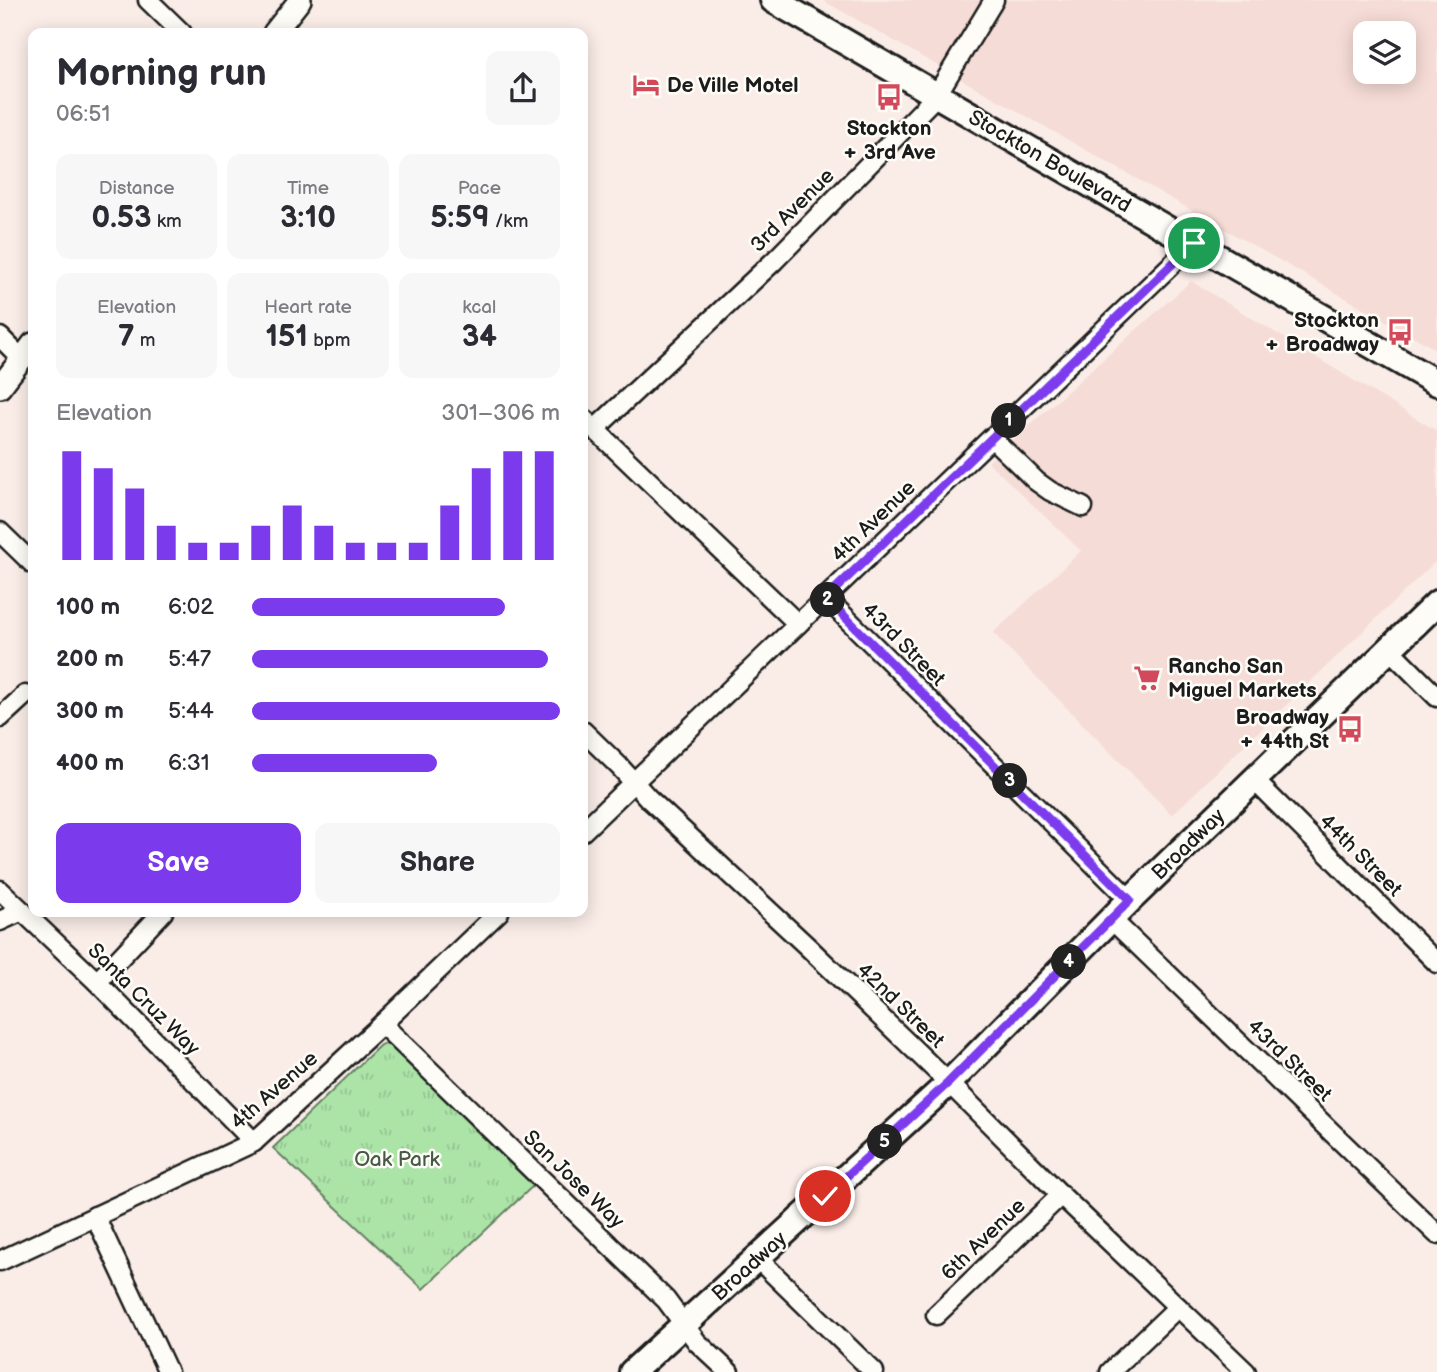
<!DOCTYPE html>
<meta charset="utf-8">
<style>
body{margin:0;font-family:"Balsamiq Sans",sans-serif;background:#f7f7f7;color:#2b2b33;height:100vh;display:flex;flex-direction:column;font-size:26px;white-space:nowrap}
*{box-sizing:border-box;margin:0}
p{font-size:23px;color:#7c7c81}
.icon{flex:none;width:38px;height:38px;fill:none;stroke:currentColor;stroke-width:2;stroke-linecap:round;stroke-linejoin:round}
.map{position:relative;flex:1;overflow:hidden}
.panel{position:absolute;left:28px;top:28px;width:560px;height:889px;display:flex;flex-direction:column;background:#fff;border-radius:14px;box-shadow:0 4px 18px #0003}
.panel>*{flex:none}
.controls{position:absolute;left:1353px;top:21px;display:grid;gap:14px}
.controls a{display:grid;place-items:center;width:63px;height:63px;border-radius:14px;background:#fff;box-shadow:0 4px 18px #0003;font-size:35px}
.pin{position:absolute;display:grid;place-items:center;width:60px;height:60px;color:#fff;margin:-30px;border:4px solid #fff;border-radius:50%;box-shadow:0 2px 7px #0007}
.km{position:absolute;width:35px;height:35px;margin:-18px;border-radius:50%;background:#222;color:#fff;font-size:19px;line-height:35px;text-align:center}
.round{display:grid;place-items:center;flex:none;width:74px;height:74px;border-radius:14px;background:#f7f7f7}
.headline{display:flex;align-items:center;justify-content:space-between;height:119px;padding:0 28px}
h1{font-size:38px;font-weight:600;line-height:52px}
.metrics{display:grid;grid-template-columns:repeat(3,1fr);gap:10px;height:119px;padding:7px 28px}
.metrics div{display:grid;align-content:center;border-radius:14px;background:#f7f7f7;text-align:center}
.metrics b{font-size:30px;font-weight:600}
.metrics small{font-size:19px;font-weight:400}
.metrics p{font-size:19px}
.chart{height:196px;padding:14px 28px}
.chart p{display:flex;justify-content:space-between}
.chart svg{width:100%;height:126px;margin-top:7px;stroke:#7c3aed;stroke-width:6}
.cta{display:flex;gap:14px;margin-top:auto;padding:14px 28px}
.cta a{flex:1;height:80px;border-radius:14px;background:#7c3aed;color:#fff;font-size:28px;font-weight:600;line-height:80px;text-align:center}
.cta a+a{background:#f7f7f7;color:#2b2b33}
ul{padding:0 28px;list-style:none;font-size:23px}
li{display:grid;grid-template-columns:112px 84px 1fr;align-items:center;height:52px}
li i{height:18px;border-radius:9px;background:#7c3aed}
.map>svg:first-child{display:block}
</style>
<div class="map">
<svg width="1437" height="1372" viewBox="0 0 1437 1372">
<defs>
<pattern id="grass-tufts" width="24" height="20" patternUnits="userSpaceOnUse" patternTransform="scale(1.75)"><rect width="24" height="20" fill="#ace4a8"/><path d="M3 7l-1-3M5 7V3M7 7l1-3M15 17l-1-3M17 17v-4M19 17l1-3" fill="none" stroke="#93c390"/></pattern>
</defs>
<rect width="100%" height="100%" fill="#faede8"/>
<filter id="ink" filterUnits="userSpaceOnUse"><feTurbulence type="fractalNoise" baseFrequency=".0143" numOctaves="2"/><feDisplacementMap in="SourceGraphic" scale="14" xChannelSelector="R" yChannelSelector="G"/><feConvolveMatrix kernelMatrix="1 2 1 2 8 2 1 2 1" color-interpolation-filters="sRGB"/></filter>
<g filter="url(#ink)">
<!-- built -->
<g fill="#f6dcd6" fill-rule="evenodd">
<path d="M822,0H1437V350ZM1365,33H1404V72H1365Z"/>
<polygon points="1191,281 1437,431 1437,560 1172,815 993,633 1081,551 988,462"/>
</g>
<!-- grass -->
<polygon fill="url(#grass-tufts)" stroke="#648062" stroke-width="2" points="385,1043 390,1045 535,1184 423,1289 273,1148 380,1045"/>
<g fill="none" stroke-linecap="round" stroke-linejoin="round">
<defs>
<g id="minor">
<polyline points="148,0 182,33"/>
<polyline points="0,337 22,359"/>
<polyline points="583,418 798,624"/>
<polyline points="595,429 774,261 936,96 994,0"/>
<polyline points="992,438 1036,481 1050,491 1083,507"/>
<polyline points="0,532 33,564"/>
<polyline points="826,598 1130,900"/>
<polyline points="1390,650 1437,697"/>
<polyline points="0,718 25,695"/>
<polyline points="583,731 619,766 648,798 809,948 949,1083 1061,1195 1246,1372"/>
<polyline points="1254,780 1437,963"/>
<polyline points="583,831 1194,243"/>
<polyline points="0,890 97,982 254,1142"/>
<polyline points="1111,919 1437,1234"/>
<polyline points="0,921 22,911"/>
<polyline points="97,982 163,912"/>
<polyline points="382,1024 666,1300 697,1342 729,1372"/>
<polyline points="95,1216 168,1372"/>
<polyline points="757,1258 874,1372"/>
<polyline points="0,1261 254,1142 382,1024 499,912"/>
<polyline points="936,1315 1061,1195"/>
<polyline points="1110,1372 1178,1307"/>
</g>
<g id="tertiary">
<polyline points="274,33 300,0"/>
<polyline points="0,387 33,344"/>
</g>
<g id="secondary">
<polyline points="773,0 1169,230 1194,243 1437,383"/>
<polyline points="632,1372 949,1083 1130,900 1437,603"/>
</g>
</defs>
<!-- minor casing -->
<use href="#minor" stroke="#1c1c1c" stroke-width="23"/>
<!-- tertiary casing -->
<use href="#tertiary" stroke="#1c1c1c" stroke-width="26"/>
<!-- secondary casing -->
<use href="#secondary" stroke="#1c1c1c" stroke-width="30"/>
<!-- minor -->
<use href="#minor" stroke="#fdfcf7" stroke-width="18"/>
<!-- tertiary -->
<use href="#tertiary" stroke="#fdfcf7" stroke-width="21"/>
<!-- secondary -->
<use href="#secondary" stroke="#fdfcf7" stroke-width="24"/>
</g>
</g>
<g fill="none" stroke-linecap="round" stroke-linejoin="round" filter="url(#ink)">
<defs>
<polyline id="route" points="825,1196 948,1083 1130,900 826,598 1194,243"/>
</defs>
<!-- route casing -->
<use href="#route" stroke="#fff" stroke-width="14"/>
<!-- route -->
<use href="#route" stroke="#7c3aed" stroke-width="9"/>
</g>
<!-- icons -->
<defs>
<symbol id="hotel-bare" viewBox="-9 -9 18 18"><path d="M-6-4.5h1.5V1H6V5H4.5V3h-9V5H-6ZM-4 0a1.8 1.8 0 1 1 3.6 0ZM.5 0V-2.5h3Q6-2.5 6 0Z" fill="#d1495b" stroke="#fdfcf7" stroke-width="2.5" paint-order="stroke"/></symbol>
<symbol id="bus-bare" viewBox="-9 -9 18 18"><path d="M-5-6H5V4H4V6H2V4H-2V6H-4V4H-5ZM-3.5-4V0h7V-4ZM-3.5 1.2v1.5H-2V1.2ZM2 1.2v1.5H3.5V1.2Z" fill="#d1495b" stroke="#fdfcf7" stroke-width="2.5" paint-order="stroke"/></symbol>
<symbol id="supermarket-bare" viewBox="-9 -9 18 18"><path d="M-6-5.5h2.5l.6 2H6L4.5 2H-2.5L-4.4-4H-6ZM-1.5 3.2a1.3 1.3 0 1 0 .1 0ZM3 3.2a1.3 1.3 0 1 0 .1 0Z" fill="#d1495b" stroke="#fdfcf7" stroke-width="2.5" paint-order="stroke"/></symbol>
</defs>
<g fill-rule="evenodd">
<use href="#hotel-bare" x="627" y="66" width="38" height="38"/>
<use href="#bus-bare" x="870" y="78" width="38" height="38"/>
<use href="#bus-bare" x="1381" y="313" width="38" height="38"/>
<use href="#supermarket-bare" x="1128" y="659" width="38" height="38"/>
<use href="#bus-bare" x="1331" y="710" width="38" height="38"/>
</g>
<g text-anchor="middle" stroke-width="5" stroke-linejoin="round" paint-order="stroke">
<!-- poi labels -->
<g font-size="21" font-weight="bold" fill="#1c1c1c" stroke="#fdfcf7" text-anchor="start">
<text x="667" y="92">De Ville Motel</text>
<text x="889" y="135" text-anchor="middle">Stockton<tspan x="889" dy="24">+ 3rd Ave</tspan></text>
<text x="1379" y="327" text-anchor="end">Stockton<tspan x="1379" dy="24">+ Broadway</tspan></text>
<text x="1168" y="673">Rancho San<tspan x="1168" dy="24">Miguel Markets</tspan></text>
<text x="1329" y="724" text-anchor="end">Broadway<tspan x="1329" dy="24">+ 44th St</tspan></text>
</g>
<!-- street labels -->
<g font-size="21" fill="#1c1c1c" stroke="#fdfcf7">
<text transform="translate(1050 161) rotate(30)" y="7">Stockton Boulevard</text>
<text transform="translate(792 210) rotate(-45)" y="7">3rd Avenue</text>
<text transform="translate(873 521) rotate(-44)" y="7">4th Avenue</text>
<text transform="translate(904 644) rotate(45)" y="7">43rd Street</text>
<text transform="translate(1188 844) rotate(-44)" y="7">Broadway</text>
<text transform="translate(1361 855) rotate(45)" y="7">44th Street</text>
<text transform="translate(144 999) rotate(45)" y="7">Santa Cruz Way</text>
<text transform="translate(901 1005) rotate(44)" y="7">42nd Street</text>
<text transform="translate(1290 1060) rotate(44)" y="7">43rd Street</text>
<text transform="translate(274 1090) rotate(-41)" y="7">4th Avenue</text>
<text transform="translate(574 1179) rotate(44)" y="7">San Jose Way</text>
<text transform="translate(983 1239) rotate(-44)" y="7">6th Avenue</text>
<text transform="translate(749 1266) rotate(-42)" y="7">Broadway</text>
</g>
<!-- park labels -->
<g font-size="21" fill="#475846" stroke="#fdfcf7">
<text x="397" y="1166">Oak Park</text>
</g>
</g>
</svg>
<div class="controls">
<a><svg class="icon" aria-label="layers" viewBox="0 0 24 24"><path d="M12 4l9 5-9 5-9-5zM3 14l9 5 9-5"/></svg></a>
</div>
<div class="pin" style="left:1194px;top:243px;background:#1e9e55"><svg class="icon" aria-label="arrive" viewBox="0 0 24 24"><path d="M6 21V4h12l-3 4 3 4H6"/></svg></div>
<div class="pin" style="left:825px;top:1196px;background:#d93025"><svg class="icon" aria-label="check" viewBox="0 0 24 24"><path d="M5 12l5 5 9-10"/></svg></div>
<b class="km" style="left:1009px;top:421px">1</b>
<b class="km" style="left:828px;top:600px">2</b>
<b class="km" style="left:1010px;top:781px">3</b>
<b class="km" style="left:1069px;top:962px">4</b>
<b class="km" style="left:885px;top:1142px">5</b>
<section class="panel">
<div class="headline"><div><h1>Morning run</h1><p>06:51</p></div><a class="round"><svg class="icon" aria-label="share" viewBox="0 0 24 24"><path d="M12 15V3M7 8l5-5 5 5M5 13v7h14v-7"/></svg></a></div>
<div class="metrics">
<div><p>Distance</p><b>0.53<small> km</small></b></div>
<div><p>Time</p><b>3:10</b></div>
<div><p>Pace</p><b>5:59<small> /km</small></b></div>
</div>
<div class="metrics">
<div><p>Elevation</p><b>7<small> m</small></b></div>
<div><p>Heart rate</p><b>151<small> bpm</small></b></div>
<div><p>kcal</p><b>34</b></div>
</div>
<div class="chart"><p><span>Elevation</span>301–306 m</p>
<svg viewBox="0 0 160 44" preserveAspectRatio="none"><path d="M5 44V6M15 44V12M25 44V19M35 44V32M45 44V38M55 44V38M65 44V32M75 44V25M85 44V32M95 44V38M105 44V38M115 44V38M125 44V25M135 44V12M145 44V6M155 44V6"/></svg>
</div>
<ul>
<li><b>100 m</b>6:02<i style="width:82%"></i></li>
<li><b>200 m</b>5:47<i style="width:96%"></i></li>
<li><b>300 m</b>5:44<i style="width:100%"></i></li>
<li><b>400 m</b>6:31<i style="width:60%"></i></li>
</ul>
<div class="cta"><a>Save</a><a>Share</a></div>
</section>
</div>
